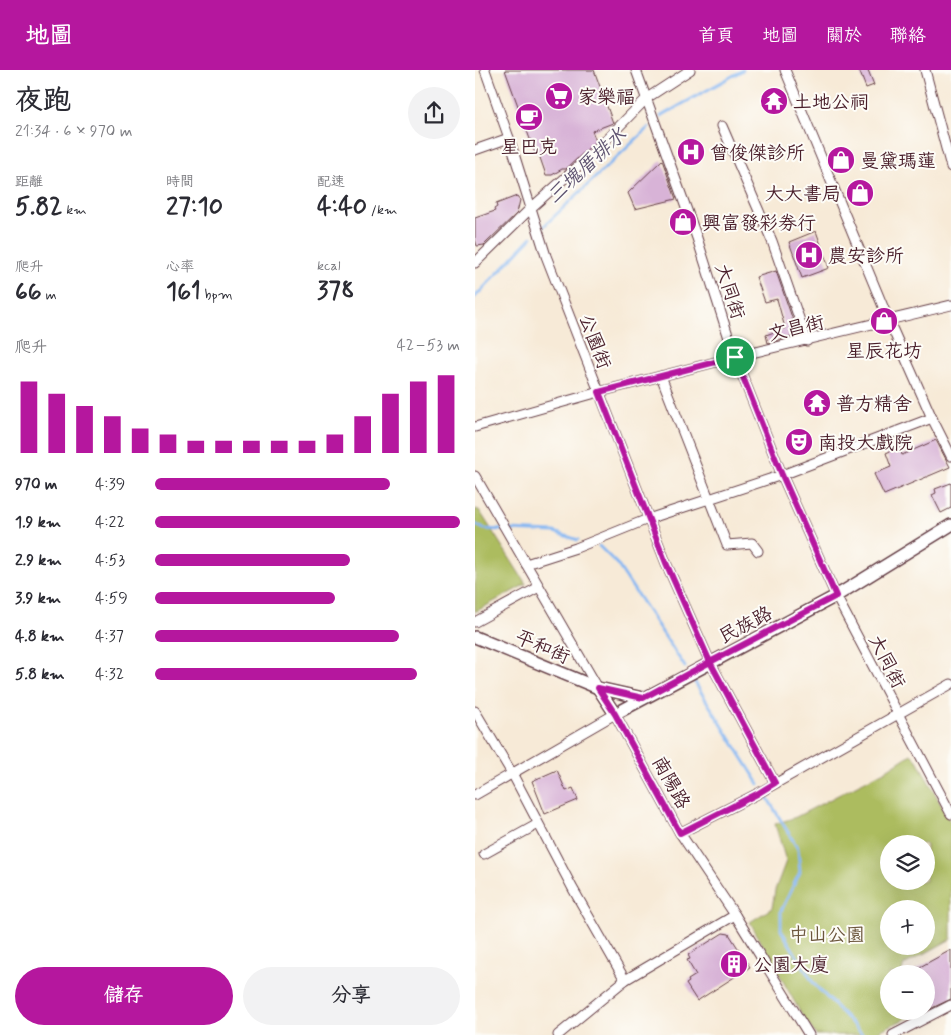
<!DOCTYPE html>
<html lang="zh-TW">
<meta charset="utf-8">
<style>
body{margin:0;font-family:Mynerve,"LXGW WenKai TC",sans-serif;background:#f2f2f3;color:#2b2b33;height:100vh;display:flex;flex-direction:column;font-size:19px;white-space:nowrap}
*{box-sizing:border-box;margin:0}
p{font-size:16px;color:#7c7c81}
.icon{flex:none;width:28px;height:28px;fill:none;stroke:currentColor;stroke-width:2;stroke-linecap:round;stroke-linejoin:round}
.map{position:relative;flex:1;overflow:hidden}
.drawer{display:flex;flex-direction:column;background:#fff;width:475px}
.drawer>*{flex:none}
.controls{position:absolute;left:405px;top:765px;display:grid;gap:10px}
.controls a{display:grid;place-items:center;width:55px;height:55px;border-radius:50%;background:#fff;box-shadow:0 5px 20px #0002;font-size:25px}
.pin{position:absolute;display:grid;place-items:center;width:42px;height:42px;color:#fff;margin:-21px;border:2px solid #fff;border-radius:50%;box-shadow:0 1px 5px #0007}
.round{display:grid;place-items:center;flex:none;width:52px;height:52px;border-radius:26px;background:#f2f2f3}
.headline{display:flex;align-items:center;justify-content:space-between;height:85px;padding:0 15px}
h1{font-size:28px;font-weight:700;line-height:38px}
.figures{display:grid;grid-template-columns:repeat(3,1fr);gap:8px;height:85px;padding:5px 15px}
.figures div{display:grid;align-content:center}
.figures b{font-size:25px;font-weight:700}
.figures small{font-size:14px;font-weight:400}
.figures p{font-size:14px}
.chart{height:140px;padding:10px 15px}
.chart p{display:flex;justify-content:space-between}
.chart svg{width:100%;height:90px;margin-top:5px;stroke:#b5179e;stroke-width:6}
.button{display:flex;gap:10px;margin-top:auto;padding:10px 15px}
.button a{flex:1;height:58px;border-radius:30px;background:#b5179e;color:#fff;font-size:20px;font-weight:700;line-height:58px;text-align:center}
.button a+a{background:#f2f2f3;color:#2b2b33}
ul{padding:0 15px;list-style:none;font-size:16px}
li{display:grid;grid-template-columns:80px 60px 1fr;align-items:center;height:38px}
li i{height:12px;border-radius:6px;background:#b5179e}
header{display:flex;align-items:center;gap:30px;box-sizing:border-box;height:70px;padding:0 25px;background:#b5179e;color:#fff}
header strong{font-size:24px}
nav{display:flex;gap:28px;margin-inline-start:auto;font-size:18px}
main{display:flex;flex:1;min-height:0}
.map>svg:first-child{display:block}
</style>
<header>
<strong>地圖</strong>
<nav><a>首頁</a><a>地圖</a><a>關於</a><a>聯絡</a></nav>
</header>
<main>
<section class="drawer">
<div class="headline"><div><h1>夜跑</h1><p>21:34 · 6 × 970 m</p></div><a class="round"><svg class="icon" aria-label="share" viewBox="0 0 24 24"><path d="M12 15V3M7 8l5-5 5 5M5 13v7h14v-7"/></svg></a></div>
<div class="figures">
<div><p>距離</p><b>5.82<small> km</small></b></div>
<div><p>時間</p><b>27:10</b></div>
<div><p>配速</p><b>4:40<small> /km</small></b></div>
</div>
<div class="figures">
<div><p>爬升</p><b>66<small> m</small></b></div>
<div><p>心率</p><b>161<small> bpm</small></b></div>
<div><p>kcal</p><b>378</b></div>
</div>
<div class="chart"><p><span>爬升</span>42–53 m</p>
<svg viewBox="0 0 160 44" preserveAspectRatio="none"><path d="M5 44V9M15 44V15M25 44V21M35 44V26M45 44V32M55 44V35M65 44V38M75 44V38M85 44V38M95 44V38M105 44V38M115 44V35M125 44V26M135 44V15M145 44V9M155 44V6"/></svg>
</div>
<ul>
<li><b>970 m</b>4:39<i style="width:77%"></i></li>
<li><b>1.9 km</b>4:22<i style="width:100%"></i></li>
<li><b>2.9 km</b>4:53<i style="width:64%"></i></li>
<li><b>3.9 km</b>4:59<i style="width:59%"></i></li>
<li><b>4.8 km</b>4:37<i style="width:80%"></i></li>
<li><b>5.8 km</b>4:32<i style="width:86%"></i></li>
</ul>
<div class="button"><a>儲存</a><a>分享</a></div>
</section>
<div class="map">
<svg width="476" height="965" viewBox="0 0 476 965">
<rect width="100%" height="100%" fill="#fdfcf7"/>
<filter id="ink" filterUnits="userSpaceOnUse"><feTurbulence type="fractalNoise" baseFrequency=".02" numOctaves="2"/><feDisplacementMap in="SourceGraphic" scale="10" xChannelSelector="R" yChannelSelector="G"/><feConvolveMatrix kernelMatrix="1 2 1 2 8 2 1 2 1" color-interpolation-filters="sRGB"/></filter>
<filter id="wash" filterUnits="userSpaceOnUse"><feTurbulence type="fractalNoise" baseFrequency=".0096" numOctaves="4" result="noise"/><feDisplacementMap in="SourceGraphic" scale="20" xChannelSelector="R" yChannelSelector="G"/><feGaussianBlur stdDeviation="1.12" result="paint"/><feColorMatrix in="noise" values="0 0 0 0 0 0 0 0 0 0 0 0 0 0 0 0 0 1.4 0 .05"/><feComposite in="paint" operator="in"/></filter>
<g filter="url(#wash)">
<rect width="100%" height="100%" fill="#f7ead7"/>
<!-- green -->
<g fill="#acbc5f" stroke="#7b6e45" fill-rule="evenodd">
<polygon points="0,439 4,440 51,514 0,542"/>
<path d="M436,684L442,690L476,753V869L429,895L426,904H414V941L445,942L395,965H341L328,947L275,852L297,838L300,820L311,791L300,754L321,747L413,699ZM414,774H451V811H414ZM414,839H451V876H414Z"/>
</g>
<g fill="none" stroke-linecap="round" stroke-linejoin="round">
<!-- stream -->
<g stroke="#86b7f2" stroke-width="3">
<polyline points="186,46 268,0"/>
<polyline points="69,156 174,57"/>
<polyline points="0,227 57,167"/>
<polyline points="0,454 9,459 28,460"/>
<polyline points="34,460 79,462 103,470"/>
<polyline points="124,476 142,494 210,597"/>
<polyline points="219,611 284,714"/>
<polyline points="292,727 323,779 325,802 306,841 306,860 339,914 388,965"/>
</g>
</g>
<g id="blocks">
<!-- building -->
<g fill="#d8b3d7">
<polygon points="30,0 119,0 138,53 117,61 121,71 91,99 87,99 77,105 71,105 63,82 60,83"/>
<polygon points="384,0 393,0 399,15 391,18"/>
<polygon points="306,22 308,36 293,39 290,25"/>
<polygon points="187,90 201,129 160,139 153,123"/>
<polygon points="42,126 45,130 42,143 9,175 2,176 0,169 0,148 20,141 19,139 22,137 21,134"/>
<polygon points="208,148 211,155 203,158 200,151"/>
<polygon points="341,161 354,198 327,208 314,172"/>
<polygon points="301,201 323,265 293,273 291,265 310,258 302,229 290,232 281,207"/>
<polygon points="461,370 475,397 409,425 399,404 416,397 411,383 424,377 427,385"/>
<polygon points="476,413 476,438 466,443 457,425 461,423 460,419"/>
<polygon points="82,700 91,721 98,718 103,730 70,744 57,711"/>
<polygon points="248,863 254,864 275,897 222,931 211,914 214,912 213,910 221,905 212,890 215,889 213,885"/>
<polygon points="476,880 476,929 455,939 451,936 451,904 432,904"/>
</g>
</g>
</g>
<g filter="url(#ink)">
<use href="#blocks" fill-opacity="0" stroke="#643d45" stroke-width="1"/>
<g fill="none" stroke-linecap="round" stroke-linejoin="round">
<defs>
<g id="minor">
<polyline points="10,0 34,68 71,186 191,493 235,592 300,713"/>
<polyline points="161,0 222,168 260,287 307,405 361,526 476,744"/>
<polyline points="310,0 414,251 457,348 476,386"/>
<polyline points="450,0 476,97"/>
<polyline points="247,56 297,171 332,271"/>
<polyline points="0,80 34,68"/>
<polyline points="0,193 56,138 116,85 172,28 215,0"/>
<polyline points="186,306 252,475 277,473 283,481"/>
<polyline points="0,357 124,322 260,287 476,235"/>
<polyline points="0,406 123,618"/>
<polyline points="51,494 101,478 173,449 307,405 457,348"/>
<polyline points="0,552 64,517"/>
<polyline points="0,641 38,705 98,819 150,910"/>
<polyline points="0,725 140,644 205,763 260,845 334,965"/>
<polyline points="205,763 282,724 476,614"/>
<polyline points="9,784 63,754"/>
<polyline points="83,965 150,910 260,845"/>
<polyline points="418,965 476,935"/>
</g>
<g id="secondary">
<polyline points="0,567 123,618 168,628"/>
<polyline points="123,618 140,644 361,526 476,455"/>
</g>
</defs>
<!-- minor casing -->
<use href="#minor" stroke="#643d45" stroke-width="11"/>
<!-- secondary casing -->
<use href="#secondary" stroke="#643d45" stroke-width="14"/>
<!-- minor -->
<use href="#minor" stroke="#fff" stroke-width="9"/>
<!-- secondary -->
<use href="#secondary" stroke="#fff" stroke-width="11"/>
</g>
</g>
<g fill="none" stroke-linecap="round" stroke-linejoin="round" filter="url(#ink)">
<defs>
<polyline id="route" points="260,287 124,322 191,493 235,592 168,628 123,618 140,644 205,763 282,724 300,713 235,592 361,526 307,405 260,287"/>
</defs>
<!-- route casing -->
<use href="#route" stroke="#fff" stroke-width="10"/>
<!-- route -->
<use href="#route" stroke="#b5179e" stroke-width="6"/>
</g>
<!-- icons -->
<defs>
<symbol id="supermarket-disc" viewBox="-11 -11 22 22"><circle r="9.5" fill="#b5179e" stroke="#fdfcf7"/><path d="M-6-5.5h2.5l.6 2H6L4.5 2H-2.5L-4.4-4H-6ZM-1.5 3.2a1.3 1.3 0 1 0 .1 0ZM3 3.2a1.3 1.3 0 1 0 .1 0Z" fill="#fff"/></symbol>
<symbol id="temple-disc" viewBox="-11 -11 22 22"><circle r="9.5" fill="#b5179e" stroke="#fdfcf7"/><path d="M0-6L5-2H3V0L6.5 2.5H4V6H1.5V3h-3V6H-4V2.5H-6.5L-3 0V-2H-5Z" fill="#fff"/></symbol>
<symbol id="cafe-disc" viewBox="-11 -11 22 22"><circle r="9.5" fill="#b5179e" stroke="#fdfcf7"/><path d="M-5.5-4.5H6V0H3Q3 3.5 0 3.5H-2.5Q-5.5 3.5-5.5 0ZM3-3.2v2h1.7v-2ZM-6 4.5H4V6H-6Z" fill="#fff"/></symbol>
<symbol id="hospital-disc" viewBox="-11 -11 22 22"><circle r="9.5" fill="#b5179e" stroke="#fdfcf7"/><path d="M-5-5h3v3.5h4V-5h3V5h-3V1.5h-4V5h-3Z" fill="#fff"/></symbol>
<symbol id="shop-disc" viewBox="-11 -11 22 22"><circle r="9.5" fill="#b5179e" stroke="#fdfcf7"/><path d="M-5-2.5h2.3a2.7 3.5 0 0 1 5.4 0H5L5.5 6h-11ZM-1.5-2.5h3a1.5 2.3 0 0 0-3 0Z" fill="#fff"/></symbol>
<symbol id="theatre-disc" viewBox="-11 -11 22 22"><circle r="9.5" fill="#b5179e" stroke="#fdfcf7"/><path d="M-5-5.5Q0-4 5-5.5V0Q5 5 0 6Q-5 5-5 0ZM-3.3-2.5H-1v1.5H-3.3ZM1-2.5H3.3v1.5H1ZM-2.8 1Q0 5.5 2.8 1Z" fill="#fff"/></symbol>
<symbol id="building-disc" viewBox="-11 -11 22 22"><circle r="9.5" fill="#b5179e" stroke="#fdfcf7"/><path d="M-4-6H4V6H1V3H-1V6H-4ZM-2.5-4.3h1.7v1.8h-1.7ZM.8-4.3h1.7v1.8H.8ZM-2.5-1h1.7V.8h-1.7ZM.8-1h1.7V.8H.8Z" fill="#fff"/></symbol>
</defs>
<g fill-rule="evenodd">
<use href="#supermarket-disc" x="68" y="10" width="32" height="32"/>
<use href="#temple-disc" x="283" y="15" width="32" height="32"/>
<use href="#cafe-disc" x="38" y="31" width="32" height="32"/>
<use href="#hospital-disc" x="200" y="66" width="32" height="32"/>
<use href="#shop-disc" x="350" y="74" width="32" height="32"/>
<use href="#shop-disc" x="369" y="107" width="32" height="32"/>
<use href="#shop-disc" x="192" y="136" width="32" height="32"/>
<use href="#hospital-disc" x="318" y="169" width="32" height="32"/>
<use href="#shop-disc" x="393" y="235" width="32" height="32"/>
<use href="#temple-disc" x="326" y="317" width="32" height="32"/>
<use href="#theatre-disc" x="308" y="356" width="32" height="32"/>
<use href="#building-disc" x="243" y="878" width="32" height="32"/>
</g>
<g text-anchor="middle" stroke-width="4" stroke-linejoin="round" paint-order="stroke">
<!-- poi labels -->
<g font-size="19" fill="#4a1f2b" stroke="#fdfcf7" text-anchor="start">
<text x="103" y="33">家樂福</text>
<text x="318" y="38">土地公祠</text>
<text x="54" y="83" text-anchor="middle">星巴克</text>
<text x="235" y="89">曾俊傑診所</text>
<text x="385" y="97">曼黛瑪蓮</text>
<text x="366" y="130" text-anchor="end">大大書局</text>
<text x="227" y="159">興富發彩券行</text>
<text x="353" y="192">農安診所</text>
<text x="409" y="287" text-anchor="middle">星辰花坊</text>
<text x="361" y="340">普方精舍</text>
<text x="343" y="379">南投大戲院</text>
<text x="278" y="901">公園大廈</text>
</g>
<!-- street labels -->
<g font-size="19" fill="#4a1f2b" stroke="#fdfcf7">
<text transform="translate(256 221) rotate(72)" y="7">大同街</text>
<text transform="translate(321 257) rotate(-13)" y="7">文昌街</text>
<text transform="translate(121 271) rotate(69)" y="7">公園街</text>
<text transform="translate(270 554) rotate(-28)" y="7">民族路</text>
<text transform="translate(68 576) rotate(23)" y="7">平和街</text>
<text transform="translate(413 591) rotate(63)" y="7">大同街</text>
<text transform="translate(197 712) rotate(61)" y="7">南陽路</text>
</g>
<!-- park labels -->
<g font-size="19" fill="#6c563d" stroke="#fdfcf7">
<text x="352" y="871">中山公園</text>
</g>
<!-- water labels -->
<g font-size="20" font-style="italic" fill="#5f5471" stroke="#fdfcf7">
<text transform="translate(111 95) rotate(-43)" y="7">三塊厝排水</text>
</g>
</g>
</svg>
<div class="controls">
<a><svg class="icon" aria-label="layers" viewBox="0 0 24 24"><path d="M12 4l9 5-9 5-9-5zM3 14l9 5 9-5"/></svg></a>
<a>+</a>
<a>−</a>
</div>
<div class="pin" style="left:260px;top:287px;background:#1e9e55"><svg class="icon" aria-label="arrive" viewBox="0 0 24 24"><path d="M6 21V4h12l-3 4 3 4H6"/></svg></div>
</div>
</main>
